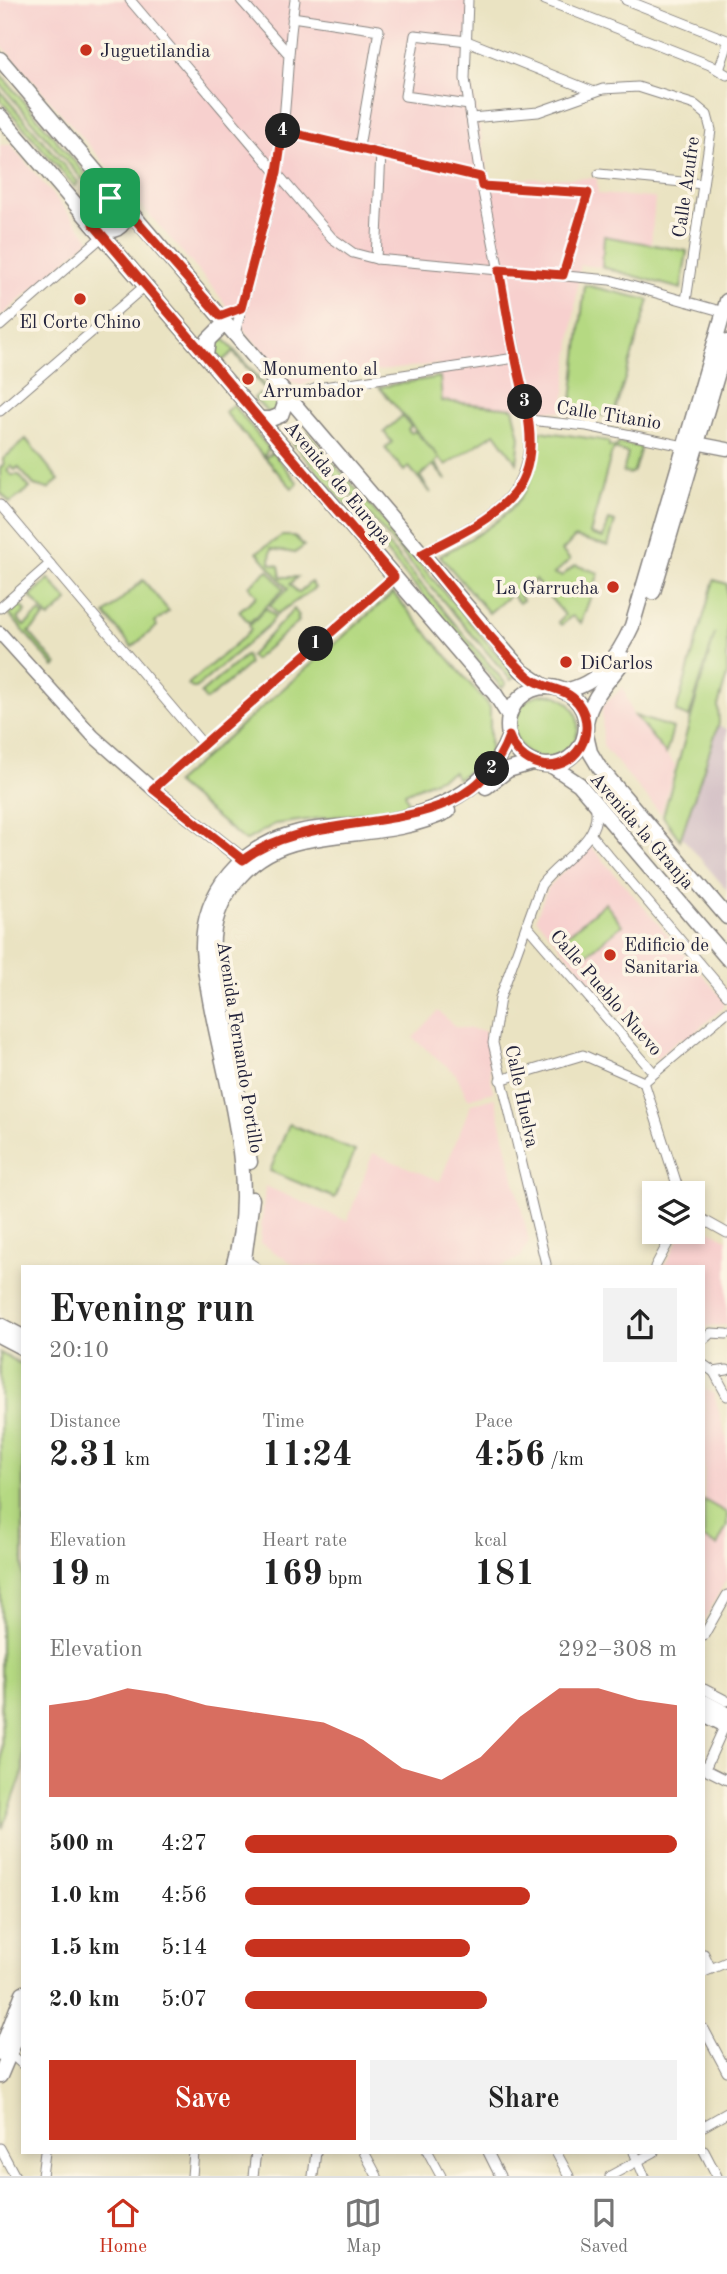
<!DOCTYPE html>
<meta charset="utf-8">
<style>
body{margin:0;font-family:"Old Standard TT",serif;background:#f2f2f2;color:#222;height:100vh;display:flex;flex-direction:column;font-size:26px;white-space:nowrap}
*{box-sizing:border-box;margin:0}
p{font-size:23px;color:#767676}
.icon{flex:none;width:38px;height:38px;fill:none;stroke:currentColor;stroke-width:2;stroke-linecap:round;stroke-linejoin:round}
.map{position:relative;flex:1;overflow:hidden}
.details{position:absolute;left:21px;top:1265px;width:684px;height:889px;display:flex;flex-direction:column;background:#fff;border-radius:0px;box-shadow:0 4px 10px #0003}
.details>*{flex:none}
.tools{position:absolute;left:642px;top:1181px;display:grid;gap:14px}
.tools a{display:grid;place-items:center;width:63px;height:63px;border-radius:0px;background:#fff;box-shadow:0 4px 10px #0003;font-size:35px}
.pin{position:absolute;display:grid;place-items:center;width:60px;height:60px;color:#fff;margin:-30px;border-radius:14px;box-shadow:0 4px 10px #0006}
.km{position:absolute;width:35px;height:35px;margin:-18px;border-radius:50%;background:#222;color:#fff;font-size:19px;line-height:35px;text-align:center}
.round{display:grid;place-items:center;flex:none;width:74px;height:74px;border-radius:0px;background:#f2f2f2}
.summary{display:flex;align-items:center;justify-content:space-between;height:119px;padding:0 28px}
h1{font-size:38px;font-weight:600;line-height:52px}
.figures{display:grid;grid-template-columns:repeat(3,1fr);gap:10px;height:119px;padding:7px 28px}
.figures div{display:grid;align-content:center}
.figures b{font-size:35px;font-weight:600}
.figures small{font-size:19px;font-weight:400}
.figures p{font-size:19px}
.chart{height:196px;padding:14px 28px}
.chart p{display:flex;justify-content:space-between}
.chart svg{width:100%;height:126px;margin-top:7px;fill:#c8321e;opacity:.7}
.primary-button{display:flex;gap:14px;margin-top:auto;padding:14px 28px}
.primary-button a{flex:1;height:80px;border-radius:0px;background:#c8321e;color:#fff;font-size:28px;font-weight:600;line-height:80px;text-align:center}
.primary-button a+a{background:#f2f2f2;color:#222}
ul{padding:0 28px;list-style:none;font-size:23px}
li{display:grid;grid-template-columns:112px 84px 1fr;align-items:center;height:52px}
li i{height:18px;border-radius:9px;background:#c8321e}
.menu{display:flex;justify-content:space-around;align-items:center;height:98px;border-top:2px solid #e0e0e0;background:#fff;font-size:19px;color:#767676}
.menu a{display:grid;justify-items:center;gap:4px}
.menu .on{color:#c8321e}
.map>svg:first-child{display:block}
</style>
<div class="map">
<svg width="727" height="2176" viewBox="0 0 727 2176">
<rect width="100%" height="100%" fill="#fcf5e5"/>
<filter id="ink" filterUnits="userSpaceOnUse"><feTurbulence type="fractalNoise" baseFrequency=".0143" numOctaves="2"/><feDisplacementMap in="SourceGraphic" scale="14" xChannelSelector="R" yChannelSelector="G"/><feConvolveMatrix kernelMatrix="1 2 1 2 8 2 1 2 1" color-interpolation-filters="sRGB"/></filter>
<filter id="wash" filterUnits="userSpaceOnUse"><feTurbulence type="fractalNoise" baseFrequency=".00686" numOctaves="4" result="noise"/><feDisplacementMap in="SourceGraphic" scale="28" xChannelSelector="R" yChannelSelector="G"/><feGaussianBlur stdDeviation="1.57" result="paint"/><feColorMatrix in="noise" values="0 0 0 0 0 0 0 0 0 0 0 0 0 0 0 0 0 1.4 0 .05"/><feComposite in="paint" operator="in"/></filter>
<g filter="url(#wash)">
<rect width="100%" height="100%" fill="#eae3c2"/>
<!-- built -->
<g fill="#f7d0ce">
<polygon points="0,0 473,0 470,78 489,179 597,178 598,194 655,198 651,244 604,236 602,267 580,265 563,412 442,401 438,364 319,378 301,386 289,381 244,330 214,289 0,43"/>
<polygon points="0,145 11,145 90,239 0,317"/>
<polygon points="623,687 633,716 675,765 661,814 603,746 602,707"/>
<polygon points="589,844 724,1000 724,1007 686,1040 682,1037 656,1059 536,918 547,889"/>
<polygon points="438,1011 456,1027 485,1031 493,1092 468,1099 456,1074 413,1038"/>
<polygon points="495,1098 529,1241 521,1257 501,1267 298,1267 260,1243 265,1186 347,1221 373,1153 440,1181 471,1104"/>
<polygon points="693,1221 727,1239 727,1325 704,1327 704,1267 663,1267 683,1232 693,1232"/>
<polygon points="704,1389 714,1394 727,1440 727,1578 704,1621"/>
</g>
<!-- industrial -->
<polygon fill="#d2bec4" points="719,726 727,729 727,890 681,836"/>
<!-- green -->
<g fill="#b5d982" stroke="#6c7e5e" stroke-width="2">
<polygon points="0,74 88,177 82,179 0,84"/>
<polygon points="0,91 78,182 75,187 0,100"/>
<polygon points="604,236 687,251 681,289 602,267"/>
<polygon points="585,285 649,300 613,417 571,410"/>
<polygon points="224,339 278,400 275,412 267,412 254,398 259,394 264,399 269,394 233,352 222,361 215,352 215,343"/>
<polygon points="440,377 442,401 513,408 520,437 517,463 495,433 446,465 439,458 435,463 446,480 433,465 420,476 431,493 409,467 404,471 385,448 392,442 384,432 402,416 411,426 408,429 411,433 415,431 438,456 379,387"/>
<polygon points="233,405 298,483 292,488 265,458 272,453 268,449 264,457 225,412"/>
<path d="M540,431L609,441V446L617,447L618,443L641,447L634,471L629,474L623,472L628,453L614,449L611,455L590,534L603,538L609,520L615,522L608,546L575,537L562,551L570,560L554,574L562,576L575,565L599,573L581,623L572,616L561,625L558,622L565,615L535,580L518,594L523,600L519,603L511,594L489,613L440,556C496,524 539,504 540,431Z"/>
<polygon points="307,432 516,676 511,680 304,439"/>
<polygon points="26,439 59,480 48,489 34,485 18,467 15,470 11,466 7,470 11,475 19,475 30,488 10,503 0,492 0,468 4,464 3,459"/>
<polygon points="300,441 506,684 502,688 293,443"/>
<polygon points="282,536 294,536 304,546 295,553 271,549 270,563 279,566 281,577 297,577 290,584 298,593 311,582 315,588 277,614 270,605 288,589 257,552"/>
<polygon points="268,570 284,589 249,623 239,611 257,596 249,586"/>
<polygon points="49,579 68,601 49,618 30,596"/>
<polygon points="143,580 169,611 155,622 157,626 132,647 105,614"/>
<polygon points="714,580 727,584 727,675 718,706 719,723 680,840 663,816 715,633 689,717 676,712"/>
<polygon points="393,593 490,707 490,753 458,779 453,772 405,793 410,807 275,824 245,841 175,783"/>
<polygon points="20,604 26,611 18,619 24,626 40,612 45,617 29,632 57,665 54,667 9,614"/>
<polygon points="266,608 275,616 270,624 196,688 192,688 188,684 245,636 251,629 249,626"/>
<polygon points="294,609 299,616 297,618 299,621 254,660 250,656"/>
<polygon points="246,655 249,664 212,696 206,700 201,693"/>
<circle cx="546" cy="726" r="32"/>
<polygon points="635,716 673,728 666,754"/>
<polygon points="605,903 622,925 582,958 565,937"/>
<polygon points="289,1124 355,1151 335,1198 270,1171"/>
<polygon points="0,1353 23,1365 23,1773 2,1829"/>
<polygon points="704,1500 727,1513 727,1526 717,1546 704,1539"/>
</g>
</g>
<g filter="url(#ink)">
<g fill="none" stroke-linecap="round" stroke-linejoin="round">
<defs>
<g id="street">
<polyline points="130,0 332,238 353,253 376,259 610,280 724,312"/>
<polyline points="241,0 287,52"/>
<polyline points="545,0 710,65 727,75"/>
<polyline points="626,0 727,40"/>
<polyline points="292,17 379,30 359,147"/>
<polyline points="719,70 727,46"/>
<polyline points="469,105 405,96 415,35 467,41 592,91"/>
<polyline points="471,118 538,112 603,89 638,87 695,105 707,115 711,130 686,301"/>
<polyline points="283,131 480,177"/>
<polyline points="599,174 703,184"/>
<polyline points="482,186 588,193 563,275"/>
<polyline points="376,259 381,152"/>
<polyline points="0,326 104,235"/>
<path d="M235,334C248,280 265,226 277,172C288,115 286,57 295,0"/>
<polyline points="305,393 317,388 515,358"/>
<polyline points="0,411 146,285"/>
<polyline points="529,420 587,426 684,446"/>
<polyline points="0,505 202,743"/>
<path d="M422,554C484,519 536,502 529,420L480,177L465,79L468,0"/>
<polyline points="0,608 50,564"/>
<polyline points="153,789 394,577"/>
<polyline points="591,835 727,995"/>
<polyline points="527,926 654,1073"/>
<polyline points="500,1080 583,1055 644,1082 680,1194"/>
<polyline points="644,1082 727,1012"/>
<polyline points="693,1214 727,1233"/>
<polyline points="241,1257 256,1267"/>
<path d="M546,1264L493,1043L500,998L541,885C560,859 604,840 595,804"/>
<polyline points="655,1267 674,1232"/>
<polyline points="704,1339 711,1333 727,1334"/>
<polyline points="704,1365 714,1372 727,1370"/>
<polyline points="714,1372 727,1396"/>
<polyline points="704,1635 727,1595"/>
<polyline points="704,1689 727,1701"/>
<polyline points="725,1725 705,1769 727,1780"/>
<polyline points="704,1954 711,1969"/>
<polyline points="704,1972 727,1962"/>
<polyline points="704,2029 727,2072"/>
<polyline points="11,2054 23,2065"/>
<polyline points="704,2126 727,2113"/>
<polyline points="0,2148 15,2176"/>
<polyline points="704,2151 717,2176"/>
<polyline points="364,2152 377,2176"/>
<polyline points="428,2152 441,2176"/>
<polyline points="488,2152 500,2176"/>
<polyline points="556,2152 569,2176"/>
<polyline points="634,2152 644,2176"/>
<polyline points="42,2176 45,2152"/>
<polyline points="192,2176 194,2152"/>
<polyline points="253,2176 256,2152"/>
<polyline points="313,2176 316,2152"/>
<polyline points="610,2176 654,2152"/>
</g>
<g id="secondary">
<polyline points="696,443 727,449"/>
<polyline points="0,633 93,736 153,789 243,860"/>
</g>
<g id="primary">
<polyline points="0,59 522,671 546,687"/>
<polyline points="0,116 495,694 509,716"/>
<path d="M93,224L92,212L102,200L113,198L122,203L125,219C120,231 109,233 97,228"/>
<polyline points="206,356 208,340 225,323"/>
<polyline points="260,419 271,419 281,415 285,404 281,392"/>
<polyline points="653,592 727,342"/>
<circle cx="547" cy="726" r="39"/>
<path d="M563,691C599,685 618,657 632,626L727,301"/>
<path d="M586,722C592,695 609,681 625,659"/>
<polyline points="586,735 590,752 599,767 727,917"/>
<polyline points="552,766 579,784 727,958"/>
<polyline points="486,787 508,770 532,763"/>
<path d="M250,1162L213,957C208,900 247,853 302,841C354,830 399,835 448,811"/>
<path d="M233,1267C265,1166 211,1051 203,949C202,891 243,845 299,832C320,827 342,828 363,825C422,818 487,796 509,736"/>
<polyline points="243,1267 252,1199"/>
<polyline points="0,1325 23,1337"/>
<polyline points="0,1336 23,1348"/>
<polyline points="704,1702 727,1714"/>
<polyline points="704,1714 727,1726"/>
<polyline points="0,2053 23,1993"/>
<polyline points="0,2076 23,2022"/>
</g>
</defs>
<!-- street casing -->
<use href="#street" stroke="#86827e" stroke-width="11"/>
<!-- secondary casing -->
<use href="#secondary" stroke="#86827e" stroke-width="15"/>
<!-- primary casing -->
<use href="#primary" stroke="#86827e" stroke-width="17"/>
<!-- street -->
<use href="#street" stroke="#fff" stroke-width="9"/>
<!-- secondary -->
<use href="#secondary" stroke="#fff" stroke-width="12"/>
<!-- primary -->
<use href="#primary" stroke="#fff" stroke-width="14"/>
</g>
</g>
<g fill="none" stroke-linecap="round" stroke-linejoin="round" filter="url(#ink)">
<defs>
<path id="route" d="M283,131L480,177L482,186L588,193L563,275L499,270C505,300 509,330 516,360C525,405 546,461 509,499C485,524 452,538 422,554C457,594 489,640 528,676C543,690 565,686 578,703C589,717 589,738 577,752C555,778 519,764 509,736C467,852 321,799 243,860L153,789L394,577L93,224C91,213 94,206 102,200H118L220,316L241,308L277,172Z"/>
</defs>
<!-- route casing -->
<use href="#route" stroke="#fff" stroke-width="14"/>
<!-- route -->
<use href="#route" stroke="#c8321e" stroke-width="9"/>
</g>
<!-- markers -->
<g fill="#c8321e" stroke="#fcf5e5" stroke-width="2.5">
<circle cx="86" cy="50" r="7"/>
<circle cx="80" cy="299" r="7"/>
<circle cx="248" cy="379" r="7"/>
<circle cx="613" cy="587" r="7"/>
<circle cx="566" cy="662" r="7"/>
<circle cx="610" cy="955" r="7"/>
</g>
<g text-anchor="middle" stroke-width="7" stroke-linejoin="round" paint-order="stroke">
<!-- poi labels -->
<g font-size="19" fill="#22223b" stroke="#fcf5e5" text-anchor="start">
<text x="100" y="57">Juguetilandia</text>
<text x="80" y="328" text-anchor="middle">El Corte Chino</text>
<text x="262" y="375">Monumento al<tspan x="262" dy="22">Arrumbador</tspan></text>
<text x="599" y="594" text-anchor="end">La Garrucha</text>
<text x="580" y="669">DiCarlos</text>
<text x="624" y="951">Edificio de<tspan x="624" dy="22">Sanitaria</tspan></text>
</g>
<!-- street labels -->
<g font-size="19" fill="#22223b" stroke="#fcf5e5">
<text transform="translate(685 187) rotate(-82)" y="7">Calle Azufre</text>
<text transform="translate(609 414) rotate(9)" y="7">Calle Titanio</text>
<text transform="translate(339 482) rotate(50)" y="7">Avenida de Europa</text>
<text transform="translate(643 830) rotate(49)" y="7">Avenida la Granja</text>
<text transform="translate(607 992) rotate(49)" y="7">Calle Pueblo Nuevo</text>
<text transform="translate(241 1047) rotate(81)" y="7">Avenida Fernando Portillo</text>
<text transform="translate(523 1096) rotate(78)" y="7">Calle Huelva</text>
</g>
</g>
</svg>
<div class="tools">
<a><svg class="icon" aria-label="layers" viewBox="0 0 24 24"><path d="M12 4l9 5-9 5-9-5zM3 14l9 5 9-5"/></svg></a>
</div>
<div class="pin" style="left:110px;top:198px;background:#1e9e55"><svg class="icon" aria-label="arrive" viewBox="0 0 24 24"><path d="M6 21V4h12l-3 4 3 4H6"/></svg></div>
<b class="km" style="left:316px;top:644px">1</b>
<b class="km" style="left:492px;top:769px">2</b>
<b class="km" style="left:525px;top:402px">3</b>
<b class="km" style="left:283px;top:131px">4</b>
<section class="details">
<div class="summary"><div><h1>Evening run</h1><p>20:10</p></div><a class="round"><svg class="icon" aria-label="share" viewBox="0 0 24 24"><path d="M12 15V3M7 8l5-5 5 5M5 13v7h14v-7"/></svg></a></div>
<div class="figures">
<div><p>Distance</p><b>2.31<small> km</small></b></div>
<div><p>Time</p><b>11:24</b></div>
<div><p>Pace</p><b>4:56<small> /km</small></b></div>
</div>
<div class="figures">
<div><p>Elevation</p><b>19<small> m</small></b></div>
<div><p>Heart rate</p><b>169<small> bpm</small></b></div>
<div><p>kcal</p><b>181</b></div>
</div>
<div class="chart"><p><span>Elevation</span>292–308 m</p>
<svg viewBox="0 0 160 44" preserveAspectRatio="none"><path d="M0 44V12L10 10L20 6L30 8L40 12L50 14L60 16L70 18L80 24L90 34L100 38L110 30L120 16L130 6L140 6L150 10L160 12V44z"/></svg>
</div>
<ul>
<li><b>500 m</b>4:27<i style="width:100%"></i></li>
<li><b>1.0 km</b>4:56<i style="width:66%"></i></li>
<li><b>1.5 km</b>5:14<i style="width:52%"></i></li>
<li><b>2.0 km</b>5:07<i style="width:56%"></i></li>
</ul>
<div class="primary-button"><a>Save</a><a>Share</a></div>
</section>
</div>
<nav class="menu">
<a class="on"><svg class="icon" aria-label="home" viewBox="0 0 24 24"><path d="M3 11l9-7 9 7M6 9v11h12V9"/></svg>Home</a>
<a><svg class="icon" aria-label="map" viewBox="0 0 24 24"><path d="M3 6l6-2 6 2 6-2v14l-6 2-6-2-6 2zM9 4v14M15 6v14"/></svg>Map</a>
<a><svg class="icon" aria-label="saved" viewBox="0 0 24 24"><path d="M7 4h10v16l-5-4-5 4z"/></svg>Saved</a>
</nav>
